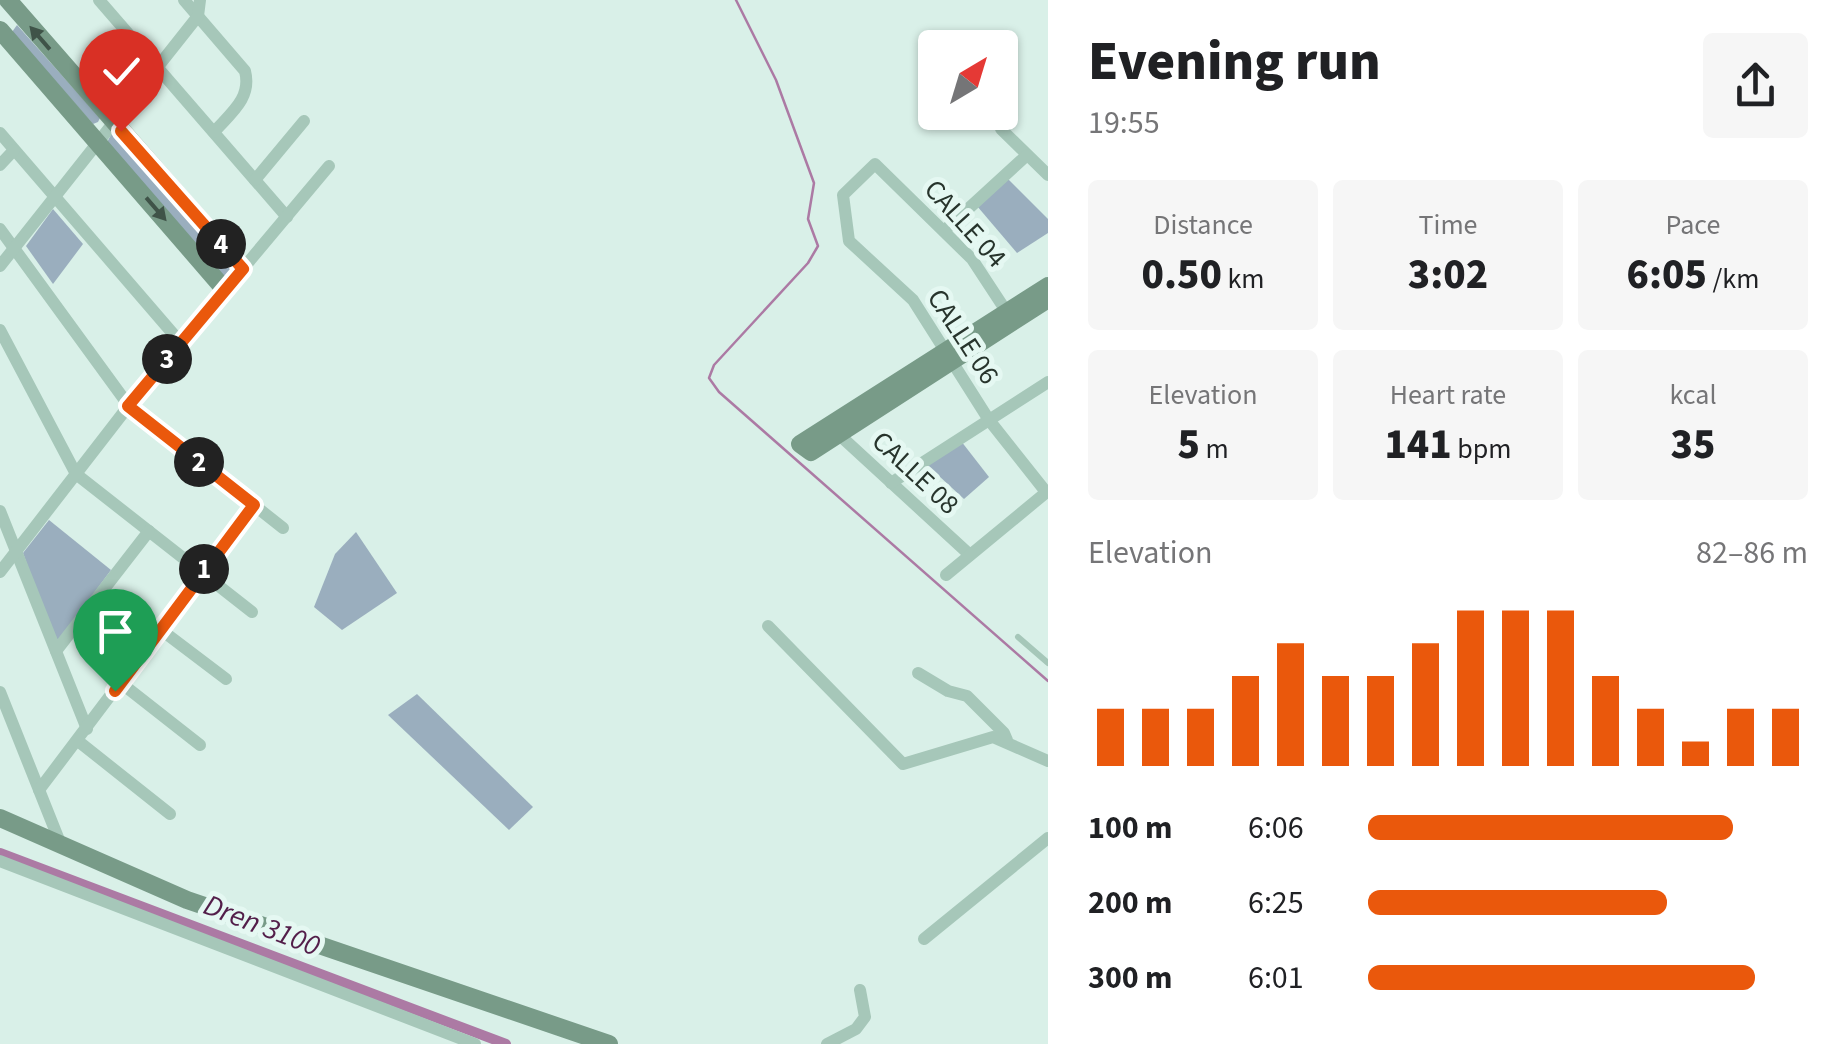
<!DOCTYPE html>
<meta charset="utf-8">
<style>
body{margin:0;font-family:"Source Sans 3",sans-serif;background:#f6f6f6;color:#202124;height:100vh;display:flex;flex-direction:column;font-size:38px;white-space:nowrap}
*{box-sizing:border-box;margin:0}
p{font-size:32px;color:#757577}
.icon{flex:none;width:55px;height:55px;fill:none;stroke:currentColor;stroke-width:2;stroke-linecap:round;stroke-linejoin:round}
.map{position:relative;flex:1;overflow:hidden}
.side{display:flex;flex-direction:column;background:#fff;width:800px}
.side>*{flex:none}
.needle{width:65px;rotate:38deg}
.fabs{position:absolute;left:918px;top:30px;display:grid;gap:20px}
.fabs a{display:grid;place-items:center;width:100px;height:100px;border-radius:10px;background:#fff;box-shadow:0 2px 8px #0004;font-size:50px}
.pin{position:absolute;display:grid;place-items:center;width:85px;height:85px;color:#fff;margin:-102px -42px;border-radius:50% 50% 50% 0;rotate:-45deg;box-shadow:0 0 10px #0007}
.pin .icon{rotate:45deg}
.km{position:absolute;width:50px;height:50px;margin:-25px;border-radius:50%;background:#222;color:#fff;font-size:28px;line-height:50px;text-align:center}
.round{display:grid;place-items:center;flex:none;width:105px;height:105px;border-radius:10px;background:#f6f6f6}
.headline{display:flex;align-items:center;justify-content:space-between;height:170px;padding:0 40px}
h1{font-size:55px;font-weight:800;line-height:75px}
.stats{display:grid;grid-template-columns:repeat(3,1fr);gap:15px;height:170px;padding:10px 40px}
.stats div{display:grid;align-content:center;border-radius:10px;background:#f6f6f6;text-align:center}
.stats b{font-size:42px;font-weight:800}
.stats small{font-size:28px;font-weight:400}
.stats p{font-size:28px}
.chart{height:280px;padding:20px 40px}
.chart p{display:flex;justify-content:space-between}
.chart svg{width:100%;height:180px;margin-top:10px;stroke:#ea580c;stroke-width:6}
ul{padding:0 40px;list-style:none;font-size:32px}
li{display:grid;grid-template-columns:160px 120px 1fr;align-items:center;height:75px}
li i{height:25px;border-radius:12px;background:#ea580c}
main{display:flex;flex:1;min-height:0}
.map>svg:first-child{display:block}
</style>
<main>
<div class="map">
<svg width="1048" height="1044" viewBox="0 0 1048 1044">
<rect width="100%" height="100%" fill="#d9f0e8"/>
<!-- green -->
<g fill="#9aaebe">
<polygon points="17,25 100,118 98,122 93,124 12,32"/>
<polygon points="112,133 235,270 229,278 225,278 106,144"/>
<polygon points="1007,178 1048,219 1048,233 1017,253 977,206"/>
<polygon points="53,209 83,244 53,284 26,246"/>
<polygon points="961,441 989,477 964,499 926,464"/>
<polygon points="49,520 111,570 60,639 54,640 23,553"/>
<polygon points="356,532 397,593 342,630 314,607 335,554"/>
<polygon points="417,694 533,807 509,830 388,715"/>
</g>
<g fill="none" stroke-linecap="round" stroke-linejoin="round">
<!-- stream -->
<polyline stroke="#ac7aa4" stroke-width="2.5" points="736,0 776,80 814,183 808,219 818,246 808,263 714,365 709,378 719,392 1048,681"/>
<!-- canal -->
<polyline stroke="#ac7aa4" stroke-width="10" points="0,853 506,1044"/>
<!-- lane -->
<polyline stroke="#a6c7b9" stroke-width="6" points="1018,637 1048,663"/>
<!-- street -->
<g stroke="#a6c7b9" stroke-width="12">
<polyline points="99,0 287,217"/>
<path d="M184,0L245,71C252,98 231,113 214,132"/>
<polyline points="1001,129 1048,175"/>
<polyline points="0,133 181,343"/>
<polyline points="0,165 14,150"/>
<polyline points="255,180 304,121"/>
<polyline points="0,229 129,406 283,528"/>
<polyline points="944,231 1027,155"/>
<polyline points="0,266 198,16 200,0"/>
<polyline points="1010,317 972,259 875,164 843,195 849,241 913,300 989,420 1046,492"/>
<polyline points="0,330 76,474 252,612"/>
<polyline points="834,430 970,555"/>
<polyline points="891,483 1048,382"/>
<polyline points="0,511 87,729"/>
<polyline points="0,572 137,395 329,166"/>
<polyline points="946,575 1048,491"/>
<polyline points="768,626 903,764 993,737 1048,761"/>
<polyline points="160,629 226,679"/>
<polyline points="56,651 149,531"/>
<polyline points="918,673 948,691 967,696 1004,733 1007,740"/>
<polyline points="121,683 200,745"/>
<polyline points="0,692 61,845"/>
<polyline points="78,741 170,814"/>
<polyline points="39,790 254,505"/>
<polyline points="0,861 475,1044"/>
<polyline points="924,939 1048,838"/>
<polyline points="827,1044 856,1029 865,1017 860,990"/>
</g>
<!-- secondary -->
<g stroke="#789b88" stroke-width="18">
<polyline points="8,0 243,269"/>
<polyline points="0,30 225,290"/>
<polyline points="1048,286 800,444 811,452 1048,299"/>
<polyline points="0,818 187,900 609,1044"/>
</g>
</g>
<!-- one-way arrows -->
<defs><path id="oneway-solid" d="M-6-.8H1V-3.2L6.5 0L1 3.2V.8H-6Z" transform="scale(2.5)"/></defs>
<g fill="#3f5348">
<use href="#oneway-solid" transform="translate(40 38) rotate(-131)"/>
<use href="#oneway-solid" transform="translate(156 209) rotate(49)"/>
</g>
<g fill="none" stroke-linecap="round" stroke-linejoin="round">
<defs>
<polyline id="route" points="115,691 254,505 128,406 243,269 121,131"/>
</defs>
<!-- route casing -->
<use href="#route" stroke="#fff" stroke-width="20"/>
<!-- route -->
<use href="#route" stroke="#ea580c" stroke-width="12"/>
</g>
<g text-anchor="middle" stroke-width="10" stroke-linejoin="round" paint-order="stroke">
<!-- street labels -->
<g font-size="28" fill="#27342c" stroke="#e5f8f2">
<text transform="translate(966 223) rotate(48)" y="10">CALLE 04</text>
<text transform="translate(964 336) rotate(57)" y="10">CALLE 06</text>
<text transform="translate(916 472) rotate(43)" y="10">CALLE 08</text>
</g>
<!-- water labels -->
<g font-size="30" font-style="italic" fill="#531e4a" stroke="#e5f8f2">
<text transform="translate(262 925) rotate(21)" y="10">Dren 3100</text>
</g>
</g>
</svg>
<div class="fabs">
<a><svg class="needle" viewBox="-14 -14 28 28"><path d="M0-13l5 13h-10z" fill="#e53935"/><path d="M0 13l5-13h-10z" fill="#757577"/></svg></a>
</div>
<div class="pin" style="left:115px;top:691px;background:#1e9e55"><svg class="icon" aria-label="arrive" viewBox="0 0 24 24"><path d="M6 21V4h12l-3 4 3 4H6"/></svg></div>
<div class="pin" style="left:121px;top:131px;background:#d93025"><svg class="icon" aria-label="check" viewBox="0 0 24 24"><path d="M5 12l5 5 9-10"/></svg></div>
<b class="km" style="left:204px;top:569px">1</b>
<b class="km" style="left:199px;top:462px">2</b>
<b class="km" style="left:167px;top:359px">3</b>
<b class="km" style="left:221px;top:244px">4</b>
</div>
<section class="side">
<div class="headline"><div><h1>Evening run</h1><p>19:55</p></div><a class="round"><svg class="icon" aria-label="share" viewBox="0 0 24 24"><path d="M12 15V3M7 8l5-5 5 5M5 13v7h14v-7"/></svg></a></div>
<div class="stats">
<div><p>Distance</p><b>0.50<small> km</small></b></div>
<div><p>Time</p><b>3:02</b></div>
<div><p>Pace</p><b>6:05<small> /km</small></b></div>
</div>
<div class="stats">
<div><p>Elevation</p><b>5<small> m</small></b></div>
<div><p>Heart rate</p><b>141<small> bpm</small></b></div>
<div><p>kcal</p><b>35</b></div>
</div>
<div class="chart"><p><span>Elevation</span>82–86 m</p>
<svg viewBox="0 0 160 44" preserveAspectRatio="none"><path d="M5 44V30M15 44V30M25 44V30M35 44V22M45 44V14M55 44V22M65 44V22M75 44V14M85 44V6M95 44V6M105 44V6M115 44V22M125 44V30M135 44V38M145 44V30M155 44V30"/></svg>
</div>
<ul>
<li><b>100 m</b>6:06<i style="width:83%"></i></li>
<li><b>200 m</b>6:25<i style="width:68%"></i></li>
<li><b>300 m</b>6:01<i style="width:88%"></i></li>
</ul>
</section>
</main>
